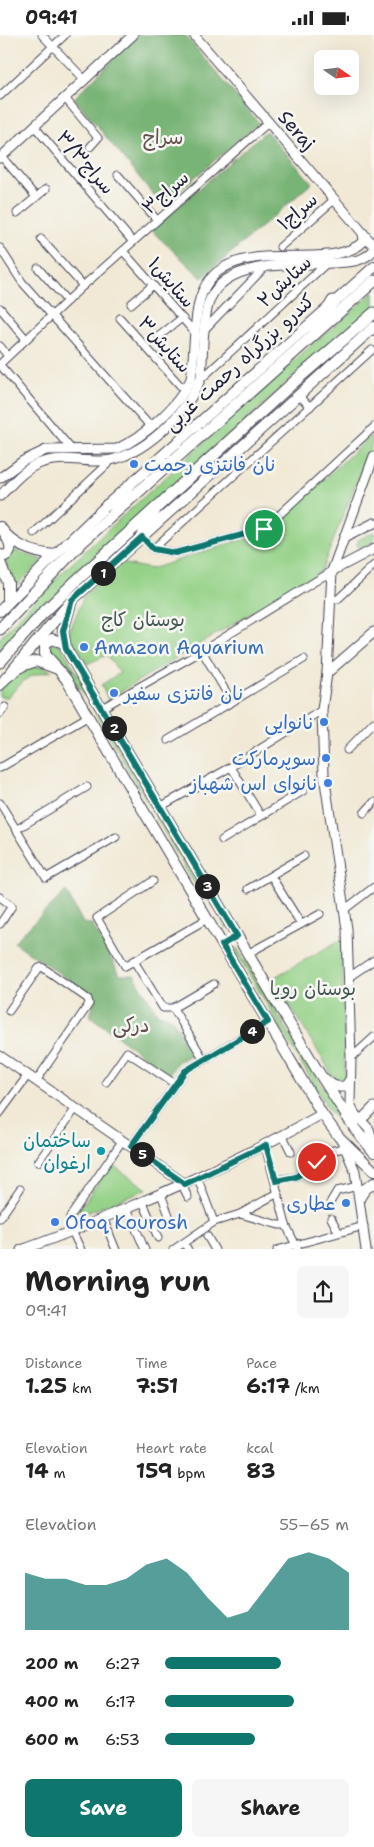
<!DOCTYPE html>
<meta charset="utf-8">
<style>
body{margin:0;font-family:"Shantell Sans","Playpen Sans Arabic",sans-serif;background:#f6f6f6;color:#222;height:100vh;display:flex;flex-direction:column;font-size:19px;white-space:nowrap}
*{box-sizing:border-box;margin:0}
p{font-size:16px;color:#767676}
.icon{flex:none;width:28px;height:28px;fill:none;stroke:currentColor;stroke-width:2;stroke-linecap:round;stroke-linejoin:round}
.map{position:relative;height:1214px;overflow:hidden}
.side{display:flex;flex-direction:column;background:#fff;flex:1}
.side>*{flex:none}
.needle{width:32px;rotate:104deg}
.tools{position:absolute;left:314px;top:15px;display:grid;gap:10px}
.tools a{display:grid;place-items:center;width:45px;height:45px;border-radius:8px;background:#fff;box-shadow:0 5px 20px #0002;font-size:25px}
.pin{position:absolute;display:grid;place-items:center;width:42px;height:42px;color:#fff;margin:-21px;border:2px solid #fff;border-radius:50%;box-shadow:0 1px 5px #0007}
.km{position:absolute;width:25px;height:25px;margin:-12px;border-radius:50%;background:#222;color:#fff;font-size:14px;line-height:25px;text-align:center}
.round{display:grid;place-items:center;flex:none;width:52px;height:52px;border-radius:8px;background:#f6f6f6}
.summary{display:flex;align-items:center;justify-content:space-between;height:85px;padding:0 25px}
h1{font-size:28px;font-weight:700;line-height:38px}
.metrics{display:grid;grid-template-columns:repeat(3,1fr);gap:8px;height:85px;padding:5px 25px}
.metrics div{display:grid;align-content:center}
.metrics b{font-size:21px;font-weight:700}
.metrics small{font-size:14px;font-weight:400}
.metrics p{font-size:14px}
.chart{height:140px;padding:10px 25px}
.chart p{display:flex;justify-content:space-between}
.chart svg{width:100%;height:90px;margin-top:5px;fill:#0f766e;opacity:.7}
.primary-button{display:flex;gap:10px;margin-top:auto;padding:10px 25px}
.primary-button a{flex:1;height:58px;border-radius:8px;background:#0f766e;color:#fff;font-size:20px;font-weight:700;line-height:58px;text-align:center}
.primary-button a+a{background:#f6f6f6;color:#222}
ul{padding:0 25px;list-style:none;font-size:16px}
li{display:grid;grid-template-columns:80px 60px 1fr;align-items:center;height:38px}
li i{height:12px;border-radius:6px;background:#0f766e}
.status{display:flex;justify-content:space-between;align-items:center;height:35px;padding:0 25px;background:#fff;direction:ltr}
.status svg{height:14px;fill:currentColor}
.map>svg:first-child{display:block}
</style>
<div class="status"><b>09:41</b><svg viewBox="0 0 49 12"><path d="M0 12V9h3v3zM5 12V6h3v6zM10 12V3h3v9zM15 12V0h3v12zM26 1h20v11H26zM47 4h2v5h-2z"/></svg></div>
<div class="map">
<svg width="374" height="1215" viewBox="0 0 374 1215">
<rect width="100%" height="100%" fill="#f6f6f2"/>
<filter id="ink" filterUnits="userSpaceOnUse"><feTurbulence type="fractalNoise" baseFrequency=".02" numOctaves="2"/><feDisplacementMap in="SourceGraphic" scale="10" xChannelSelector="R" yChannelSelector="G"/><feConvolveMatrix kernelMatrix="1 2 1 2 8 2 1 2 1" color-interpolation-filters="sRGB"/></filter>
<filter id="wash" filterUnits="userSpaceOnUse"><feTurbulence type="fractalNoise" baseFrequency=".0096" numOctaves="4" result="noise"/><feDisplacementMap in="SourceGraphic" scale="20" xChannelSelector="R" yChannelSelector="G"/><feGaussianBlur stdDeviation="1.12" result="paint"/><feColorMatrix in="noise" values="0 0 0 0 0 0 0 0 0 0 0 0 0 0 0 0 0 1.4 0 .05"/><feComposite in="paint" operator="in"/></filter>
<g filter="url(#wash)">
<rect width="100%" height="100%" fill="#f1e9d5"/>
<!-- green -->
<g fill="#95d288" stroke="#5c7a62">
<polygon points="374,257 374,272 290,344 0,623 0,603 45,554 114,489 307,314"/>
<polygon points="374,398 374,403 321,536 108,664 101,650 120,638 107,620 87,629 69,598 84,561 120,528 151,534 268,496"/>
<polygon points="374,497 374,507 359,513 357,510 358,505"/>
<polygon points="13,515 42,525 14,553 11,537 4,524"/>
<polygon points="59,608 228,892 226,893 213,871 194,848 99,683 66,632 52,617 51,609"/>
<path d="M40,631L52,636C24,641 27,643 8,662H0V654C10,642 24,633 40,631Z"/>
<polygon points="342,904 345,1043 340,1047 336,1046 273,943"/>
<polygon points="237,913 310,1032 374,1124 354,1108 329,1075 235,915"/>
<polygon points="111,1129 147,1154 81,1180 78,1176"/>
</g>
<!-- forest -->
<g fill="#78b474" stroke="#4d6b58">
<polygon points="138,0 185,0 259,88 162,170 74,63"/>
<polygon points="266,96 312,148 202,243 151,195"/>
<polygon points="66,856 83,888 92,889 120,940 134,940 158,979 172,983 193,1019 177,1027 169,1040 90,981 95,963 14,907"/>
</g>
</g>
<g filter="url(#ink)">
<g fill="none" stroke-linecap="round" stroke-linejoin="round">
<defs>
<g id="minor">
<polyline points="42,0 85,45"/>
<polyline points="0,61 65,0"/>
<polyline points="65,63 98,103 90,112"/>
<polyline points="34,91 133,207"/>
<polyline points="2,122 36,162"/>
<polyline points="118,140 157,185"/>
<polyline points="17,178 46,154"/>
<polyline points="41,204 83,251"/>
<polyline points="280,212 335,164"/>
<polyline points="0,213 22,247 150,391"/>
<polyline points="123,216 196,299"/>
<polyline points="38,233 67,266"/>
<polyline points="131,269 153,250"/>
<polyline points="0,273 26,304"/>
<polyline points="120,283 185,356"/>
<polyline points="206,293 265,232"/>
<polyline points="159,301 182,283"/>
<polyline points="0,311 8,321"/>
<polyline points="0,329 83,251 269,87"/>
<polyline points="0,330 72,415"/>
<polyline points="200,345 326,229"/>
<polyline points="299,360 310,372"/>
<polyline points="34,498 112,425"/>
<polyline points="142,502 153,514"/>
<polyline points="153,514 372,315"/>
<polyline points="153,514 175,518 264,494 374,392"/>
<polyline points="330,565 338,564 374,530"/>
<polyline points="202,616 232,667"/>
<polyline points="102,673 202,616 332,536"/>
<polyline points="0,679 5,672"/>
<polyline points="168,705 304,624"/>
<polyline points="347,715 374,687"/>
<polyline points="231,732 261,781"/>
<polyline points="0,733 87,682"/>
<polyline points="0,768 46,843 116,802"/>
<polyline points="160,772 231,732 322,675"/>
<polyline points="364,778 374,767"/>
<polyline points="17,794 87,752"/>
<polyline points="222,805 303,756"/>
<polyline points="271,841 301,889"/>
<polyline points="153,846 97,883 125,931 207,884"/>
<polyline points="248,854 304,821"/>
<polyline points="0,862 12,871 0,889"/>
<polyline points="344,875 374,852"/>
<polyline points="247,919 320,879"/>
<polyline points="134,926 163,973 173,973 214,949"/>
<polyline points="349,942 374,925"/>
<polyline points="173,973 204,1025"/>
<polyline points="9,976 39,933 42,932 88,964 89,969 36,1046"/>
<polyline points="351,1023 374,1002"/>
<polyline points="106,1047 127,1017 175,1049"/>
<polyline points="0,1078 28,1040"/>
<polyline points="283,1101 291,1117"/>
<polyline points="265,1110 286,1190 298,1215"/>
<polyline points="131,1111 185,1036 267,987"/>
<polyline points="38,1127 76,1073"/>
<polyline points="198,1144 214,1187"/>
<polyline points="276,1145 296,1142 329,1116 345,1113"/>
<polyline points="182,1150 188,1162"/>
<polyline points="161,1159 170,1183"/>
<polyline points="331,1166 337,1156 358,1151"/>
<polyline points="143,1167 158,1203"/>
<polyline points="127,1173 145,1215"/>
<polyline points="240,1179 279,1190 286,1190"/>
<polyline points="0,1183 20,1154"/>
<polyline points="103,1183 116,1215"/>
<polyline points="331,1183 338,1196"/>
<polyline points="72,1196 81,1215"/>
<polyline points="69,1197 70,1182 122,1106"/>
<polyline points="207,1201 215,1215"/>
<polyline points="187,1213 188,1215"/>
<polyline points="173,1215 214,1187 240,1179 278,1158"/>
<polyline points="277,1215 364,1191"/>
</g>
<g id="tertiary">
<polyline points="194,0 374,211"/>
<polyline points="0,123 133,0"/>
<path d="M0,443L23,426L46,415L117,414C145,401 178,372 191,344C195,318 193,289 200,264C221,192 328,242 364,206L363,198"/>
<path d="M0,461C11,450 23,435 38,429C59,420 82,427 103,426C142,423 189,377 201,342C203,319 202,293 208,270C221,223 293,231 332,228C348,227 362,228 374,215"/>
<polyline points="344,503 374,488"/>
<polyline points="332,536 374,514"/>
<polyline points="327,638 374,597"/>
<polyline points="0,1021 185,1149"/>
<polyline points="351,1075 369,1094 374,1114"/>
<polyline points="354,1078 350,1068 351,1023 347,894 324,740 322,675 327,638 332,536 374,421"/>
<polyline points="361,1085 374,1072"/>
<polyline points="343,1108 355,1136 366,1215"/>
<path d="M21,1215C57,1203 92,1188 127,1173C194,1145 258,1115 322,1079"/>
</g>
<g id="secondary">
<path d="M0,492C13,511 32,518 55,520"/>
<path d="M0,520L5,521C14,517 10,508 6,501"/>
<polyline points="0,527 8,548 8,566"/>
<polyline points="72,565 63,596 66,614 316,1033 355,1094 374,1117"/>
<polyline points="0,576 55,520 107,470 374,232"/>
<polyline points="55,630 45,619 45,609 52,604 64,608"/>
<polyline points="6,643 22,631 36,626 58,634 66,644 322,1079 339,1102 374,1136"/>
<polyline points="0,650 72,565 374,292"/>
<path d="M325,1044C331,1051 337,1053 346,1051L350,1045"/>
<polyline points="360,1162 365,1154 374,1148"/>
</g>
<g id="primary">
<polyline points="315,297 333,266"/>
<polyline points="107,470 135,459"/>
<polyline points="142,502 155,475"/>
</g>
<g id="trunk">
<polyline points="0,594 81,508 374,246"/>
<polyline points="0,627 42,579 76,546 295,346 374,278"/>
</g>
</defs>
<!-- minor casing -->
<use href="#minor" stroke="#414052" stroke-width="9"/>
<!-- tertiary casing -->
<use href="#tertiary" stroke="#414052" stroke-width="11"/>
<!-- secondary casing -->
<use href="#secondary" stroke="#414052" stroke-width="12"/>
<!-- primary casing -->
<use href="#primary" stroke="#414052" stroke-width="13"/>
<!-- trunk casing -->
<use href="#trunk" stroke="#414052" stroke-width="13"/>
<!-- minor -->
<use href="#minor" stroke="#fff" stroke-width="7"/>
<!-- tertiary -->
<use href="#tertiary" stroke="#fff" stroke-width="9"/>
<!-- secondary -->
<use href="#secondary" stroke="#fff" stroke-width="10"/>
<!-- primary -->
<use href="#primary" stroke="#fff" stroke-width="11"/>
<!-- trunk -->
<use href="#trunk" stroke="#fff" stroke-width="11"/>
</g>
</g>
<g fill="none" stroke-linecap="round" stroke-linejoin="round" filter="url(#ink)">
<defs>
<polyline id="route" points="264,494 175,518 153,514 142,502 72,565 63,596 66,614 237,901 222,910 268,987 185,1036 131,1111 185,1149 266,1110 276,1146 296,1142 317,1127"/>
</defs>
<!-- route casing -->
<use href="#route" stroke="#fff" stroke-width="10"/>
<!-- route -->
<use href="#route" stroke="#0f766e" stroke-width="6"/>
</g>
<!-- markers -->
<g fill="#3f7fe0" stroke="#f6f6f2" stroke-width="2">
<circle cx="134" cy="429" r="5"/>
<circle cx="84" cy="612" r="5"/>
<circle cx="114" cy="658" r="5"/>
<circle cx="324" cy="687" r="5"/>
<circle cx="326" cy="723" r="5"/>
<circle cx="328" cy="748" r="5"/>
<circle cx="346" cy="1168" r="5"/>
<circle cx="55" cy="1187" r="5"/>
</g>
<circle fill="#0f9aa8" stroke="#f6f6f2" stroke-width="2" cx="101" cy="1116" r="5"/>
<g text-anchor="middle" stroke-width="5" stroke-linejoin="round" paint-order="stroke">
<!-- street labels -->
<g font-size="19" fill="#22223b" stroke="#f6f6f2">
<text transform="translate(297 95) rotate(49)" y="7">Seraj</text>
<text transform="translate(86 127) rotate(49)" y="7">سراج۳/۳</text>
<text transform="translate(165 157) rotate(-41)" y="7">سراج۳</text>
<text transform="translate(297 176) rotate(-41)" y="7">سراج۱</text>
<text transform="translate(284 246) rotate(-43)" y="7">ستایش۲</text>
<text transform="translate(172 247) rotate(49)" y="7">ستایش۱</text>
<text transform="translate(165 309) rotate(48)" y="7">ستایش۳</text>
<text transform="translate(239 327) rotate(-42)" y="7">کندرو بزرگراه رحمت غربی</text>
</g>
<!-- shop labels -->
<g font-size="19" fill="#366cbe" stroke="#f6f6f2" text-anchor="start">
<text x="144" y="436">نان فانتزی رحمت</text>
<text x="94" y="619">Amazon Aquarium</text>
<text x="124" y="665">نان فانتزی سفیر</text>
<text x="314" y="694" text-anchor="end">نانوایی</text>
<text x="316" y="730" text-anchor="end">سوپرمارکت</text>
<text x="318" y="755" text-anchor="end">نانوای اس شهباز</text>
<text x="336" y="1175" text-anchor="end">عطاری</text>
<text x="65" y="1194">Ofoq Kourosh</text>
</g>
<!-- park labels -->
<g font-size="19" fill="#445752" stroke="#f6f6f2">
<text x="143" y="591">بوستان کاج</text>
<text x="313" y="960">بوستان رویا</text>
</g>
<!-- culture labels -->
<g font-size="19" fill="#0d838f" stroke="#f6f6f2" text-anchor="end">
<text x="91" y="1112">ساختمان<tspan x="91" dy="22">ارغوان</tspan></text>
</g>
<!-- neighbourhood labels -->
<g font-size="20" fill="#64514f" stroke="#f6f6f2">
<text x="163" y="109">سراج</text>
<text x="131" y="997">درکی</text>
</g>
</g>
</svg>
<div class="tools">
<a><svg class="needle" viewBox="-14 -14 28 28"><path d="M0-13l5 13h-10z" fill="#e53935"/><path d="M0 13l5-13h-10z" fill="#767676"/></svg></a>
</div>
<div class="pin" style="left:264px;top:494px;background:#1e9e55"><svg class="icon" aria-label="arrive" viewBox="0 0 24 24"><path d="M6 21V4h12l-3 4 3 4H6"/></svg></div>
<div class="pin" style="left:317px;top:1127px;background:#d93025"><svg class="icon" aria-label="check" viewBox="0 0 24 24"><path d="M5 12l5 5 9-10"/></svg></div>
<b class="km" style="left:103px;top:538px">1</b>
<b class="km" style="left:114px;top:693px">2</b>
<b class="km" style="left:207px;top:851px">3</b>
<b class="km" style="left:252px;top:996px">4</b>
<b class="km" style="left:142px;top:1119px">5</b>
</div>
<section class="side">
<div class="summary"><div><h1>Morning run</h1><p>09:41</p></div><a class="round"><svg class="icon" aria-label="share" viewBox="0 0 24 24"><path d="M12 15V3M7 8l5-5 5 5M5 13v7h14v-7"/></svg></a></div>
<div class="metrics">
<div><p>Distance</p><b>1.25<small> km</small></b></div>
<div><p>Time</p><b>7:51</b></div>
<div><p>Pace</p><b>6:17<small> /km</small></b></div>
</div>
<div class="metrics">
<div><p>Elevation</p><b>14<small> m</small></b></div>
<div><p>Heart rate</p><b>159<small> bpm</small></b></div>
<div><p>kcal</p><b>83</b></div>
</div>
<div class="chart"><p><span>Elevation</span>55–65 m</p>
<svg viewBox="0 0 160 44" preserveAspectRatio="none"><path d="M0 44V16L10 19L20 19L30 22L40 22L50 19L60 12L70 9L80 16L90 28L100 38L110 35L120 22L130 9L140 6L150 9L160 16V44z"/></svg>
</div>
<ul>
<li><b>200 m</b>6:27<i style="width:63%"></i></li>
<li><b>400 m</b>6:17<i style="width:70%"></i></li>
<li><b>600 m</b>6:53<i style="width:49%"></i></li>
</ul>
<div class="primary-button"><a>Save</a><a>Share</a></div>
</section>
